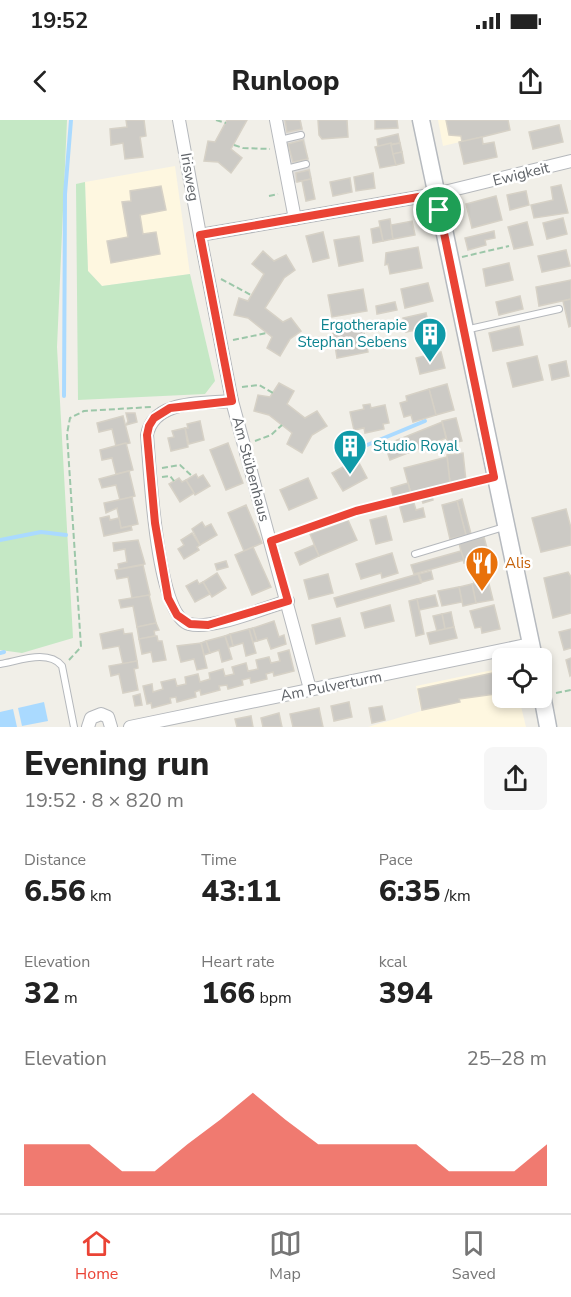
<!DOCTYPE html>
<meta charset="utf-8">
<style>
body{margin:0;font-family:"Nunito Sans",sans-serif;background:#f6f6f6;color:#222;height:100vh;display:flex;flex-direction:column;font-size:22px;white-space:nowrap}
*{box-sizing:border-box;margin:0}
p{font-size:20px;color:#767676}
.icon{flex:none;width:33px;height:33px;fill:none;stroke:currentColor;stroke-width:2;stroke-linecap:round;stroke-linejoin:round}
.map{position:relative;height:607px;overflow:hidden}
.panel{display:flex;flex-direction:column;background:#fff;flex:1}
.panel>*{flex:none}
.tools{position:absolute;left:492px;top:528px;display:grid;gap:12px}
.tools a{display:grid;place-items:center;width:60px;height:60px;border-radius:9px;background:#fff;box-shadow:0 3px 9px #0003;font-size:30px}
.pin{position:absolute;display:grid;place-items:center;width:51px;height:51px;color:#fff;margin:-26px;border:3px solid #fff;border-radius:50%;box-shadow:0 2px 6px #0007}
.round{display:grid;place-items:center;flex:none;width:63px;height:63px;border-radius:9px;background:#f6f6f6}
.head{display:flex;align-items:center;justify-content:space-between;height:102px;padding:0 24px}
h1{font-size:33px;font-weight:800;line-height:45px}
.stats{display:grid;grid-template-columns:repeat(3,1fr);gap:9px;height:102px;padding:6px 24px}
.stats div{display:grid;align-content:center}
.stats b{font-size:30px;font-weight:800}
.stats small{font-size:16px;font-weight:400}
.stats p{font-size:16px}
.chart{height:168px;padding:12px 24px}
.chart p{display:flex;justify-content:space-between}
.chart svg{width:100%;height:108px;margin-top:6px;fill:#ea4335;opacity:.7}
.status{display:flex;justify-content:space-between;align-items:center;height:42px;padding:0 30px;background:#fff;direction:ltr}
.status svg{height:16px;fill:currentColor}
header{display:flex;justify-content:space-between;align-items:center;height:78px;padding:0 24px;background:#fff;font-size:27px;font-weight:800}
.tab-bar{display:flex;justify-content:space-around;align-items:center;height:84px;border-top:2px solid #e0e0e0;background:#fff;font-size:16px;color:#767676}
.tab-bar a{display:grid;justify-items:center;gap:3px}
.tab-bar .active{color:#ea4335}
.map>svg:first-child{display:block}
</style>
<div class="status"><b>19:52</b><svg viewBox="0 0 49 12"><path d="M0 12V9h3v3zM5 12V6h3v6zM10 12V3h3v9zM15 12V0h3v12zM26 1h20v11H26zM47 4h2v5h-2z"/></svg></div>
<header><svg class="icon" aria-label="back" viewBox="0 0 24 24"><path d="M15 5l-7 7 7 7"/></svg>Runloop<svg class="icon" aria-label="share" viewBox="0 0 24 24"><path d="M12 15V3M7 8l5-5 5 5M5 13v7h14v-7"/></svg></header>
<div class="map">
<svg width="571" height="607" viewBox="0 0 571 607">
<rect width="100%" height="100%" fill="#f1efe8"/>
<!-- commercial -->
<g fill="#fef7e0">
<polygon points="438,0 508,0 510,10 443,26"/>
<polygon points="175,46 190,154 102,166 88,151 85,62"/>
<polygon points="502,548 502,578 519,578 526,607 368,607 421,591 416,566"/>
</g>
<!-- industrial -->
<polygon fill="#e0deda" points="276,0 301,0 312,59 288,64"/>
<!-- green -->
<g fill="#c5e8c5">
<polygon points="0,0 67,0 57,227 73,518 22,533 0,530"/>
<polygon points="85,62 88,151 102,166 190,154 215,261 205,274 78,280 76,64"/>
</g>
<!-- water -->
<g fill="#aadaff">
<polygon points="44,582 48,601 22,606 18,588"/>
<polygon points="13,589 17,607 0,607 0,592"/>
</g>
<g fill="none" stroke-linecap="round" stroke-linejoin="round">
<!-- stream -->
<g stroke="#aadaff" stroke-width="4">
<polyline points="64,276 65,74 71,0"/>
<polyline points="343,335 425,301"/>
<polyline points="0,420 41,412 66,415"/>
<polyline points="0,533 4,532"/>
</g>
</g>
<!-- building -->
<g fill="#cccac5" stroke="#d6d1c6" stroke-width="1.5">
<polygon points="126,0 144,0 146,16 140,17 143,37 125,39 123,23 111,25 110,9 127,7"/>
<polygon points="227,0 247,0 231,29 242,38 231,53 218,42 204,41 208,21 215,22"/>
<polygon points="285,0 300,0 302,9 287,12"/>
<polygon points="347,0 348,17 322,19 319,15 318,0"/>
<polygon points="397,0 398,8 375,9 375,0"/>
<polygon points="446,0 508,0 510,10 462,22 461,16 449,15"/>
<polygon points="559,5 563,22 533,29 529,12"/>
<polygon points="398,14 400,23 378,26 377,19"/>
<polygon points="482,17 483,24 494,22 497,37 464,44 459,22"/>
<polygon points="303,20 308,39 293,42 288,24"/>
<polygon points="391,23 396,45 380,48 375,27"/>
<polygon points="400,23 402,32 393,34 391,25"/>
<polygon points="402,32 404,43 396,45 393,34"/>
<polygon points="309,50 311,59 297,62 296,53"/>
<polygon points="373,53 375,68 356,71 354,57"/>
<polygon points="350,58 352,72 333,76 330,62"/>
<polygon points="311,59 315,79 306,81 302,61"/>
<polygon points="561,65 568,93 534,98 531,85 553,80 551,67"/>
<polygon points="161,66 166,90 140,95 143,114 156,112 160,134 111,143 107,121 128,117 122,82 131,81 130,71"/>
<polygon points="526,71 529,85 510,90 507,75"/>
<polygon points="496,76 502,100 472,108 466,84"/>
<polygon points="563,98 567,114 547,119 543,103"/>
<polygon points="390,99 393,119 383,121 379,101"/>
<polygon points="412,101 415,115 393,119 391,105"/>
<polygon points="527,102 533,125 514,129 508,107"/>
<polygon points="380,107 383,121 373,123 371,109"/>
<polygon points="494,111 495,118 485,120 486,125 468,130 465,118"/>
<polygon points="323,112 329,138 313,142 306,116"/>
<polygon points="359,116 363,141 339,146 334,120"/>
<polygon points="418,127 422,148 390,154 388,144 385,145 386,133"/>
<polygon points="566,130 570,146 542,152 538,136"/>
<polygon points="263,131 274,141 286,135 295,150 284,158 265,188 283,202 291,198 301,211 290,219 280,236 267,228 272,217 248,198 234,195 239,178 248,181 264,154 252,144"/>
<polygon points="509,143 513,160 486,166 483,149"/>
<polygon points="571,160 571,179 539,186 536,167"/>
<polygon points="428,163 433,181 405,188 401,169"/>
<polygon points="363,169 367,191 332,197 328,175"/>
<polygon points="520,176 523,189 499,195 496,182"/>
<polygon points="571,179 571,206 569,207 563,181"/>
<polygon points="395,182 397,190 377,194 376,186"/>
<polygon points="426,193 429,207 406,212 403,198"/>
<polygon points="519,206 523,225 493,231 489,213"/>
<polygon points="363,208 368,232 337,238 333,213"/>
<polygon points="441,232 445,248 420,254 416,238"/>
<polygon points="537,236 543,260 513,267 507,243"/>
<polygon points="566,241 569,256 552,260 549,245"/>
<polygon points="279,263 294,271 287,284 305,298 317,291 327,306 312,315 302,333 287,324 292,313 269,295 254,291 258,275 270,277"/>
<polygon points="447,264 454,290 436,295 429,269"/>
<polygon points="429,269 436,295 413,302 411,295 404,297 400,283 407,281 406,276"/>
<polygon points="370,284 371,288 385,285 389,303 383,304 384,309 365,313 364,308 354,310 350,292 364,289 363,285"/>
<polygon points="126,293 135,293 137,302 126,305 128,301"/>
<polygon points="123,296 130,323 116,326 112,309 99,312 97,303"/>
<polygon points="456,298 462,321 448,324 442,301"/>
<polygon points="200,301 204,320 189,324 185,308 188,308 187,304"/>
<polygon points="442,302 446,318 390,340 385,325"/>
<polygon points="185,308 188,327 171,331 168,318 174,317 172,311"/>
<polygon points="126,323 133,350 116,354 112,338 102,340 100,330"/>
<polygon points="228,323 243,363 226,370 210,330"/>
<polygon points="463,333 466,361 450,363 447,335"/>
<polygon points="447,337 450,363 411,374 404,348"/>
<polygon points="357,339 367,358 343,371 332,353"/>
<polygon points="129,351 135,376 120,380 116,365 102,368 99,359"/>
<polygon points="196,354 198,358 203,355 210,366 195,375 186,360"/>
<polygon points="179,358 182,362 186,360 194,373 180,382 169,364"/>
<polygon points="308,358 317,378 289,390 280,370"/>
<polygon points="408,363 411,374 394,379 391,368"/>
<polygon points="431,374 433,380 423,383 421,377"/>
<polygon points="132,377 138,404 121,408 117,388 106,393 104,383"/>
<polygon points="462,379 471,414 466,415 457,381"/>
<polygon points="413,380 416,390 423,388 425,397 404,402 399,384"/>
<polygon points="457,381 466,415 450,419 442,385"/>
<polygon points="246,385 262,423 244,431 228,393"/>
<polygon points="566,389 571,408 571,425 541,432 532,398"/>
<polygon points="109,396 110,400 119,398 121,408 131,406 132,410 104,416 100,398"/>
<polygon points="386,396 392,420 376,424 370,400"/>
<polygon points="348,400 357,420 319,436 310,414"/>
<polygon points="202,402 205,407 211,404 217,415 200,425 192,409"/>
<polygon points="192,413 200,425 197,427 199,430 184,439 178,429 184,425 181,420"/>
<polygon points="484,417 489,436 464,443 459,423"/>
<polygon points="138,420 145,444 119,449 118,444 127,442 125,429 114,431 113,423"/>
<polygon points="314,425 319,436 300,445 295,433"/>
<polygon points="253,427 271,467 252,475 235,435"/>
<polygon points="461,431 464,440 414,454 411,445"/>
<polygon points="392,433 398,453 382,458 381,453 361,459 356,444"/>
<polygon points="226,441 228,447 217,450 215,444"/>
<polygon points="485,444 488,460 474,464 471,447"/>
<polygon points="143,445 150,475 132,478 128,457 117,459 115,450"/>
<polygon points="431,451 433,459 422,462 419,454"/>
<polygon points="568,452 571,457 571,493 553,498 544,458"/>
<polygon points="217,453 226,468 212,477 203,462"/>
<polygon points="328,454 333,473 309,479 304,460"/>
<polygon points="418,454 421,463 337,487 334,478"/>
<polygon points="197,460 199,464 203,462 210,474 195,482 186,466"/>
<polygon points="488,460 493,480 476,483 472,464"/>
<polygon points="472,464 476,483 463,486 459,467"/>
<polygon points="459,467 462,482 442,486 438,471"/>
<polygon points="149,475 156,503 137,507 133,486 121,488 119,480"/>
<polygon points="435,475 438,486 419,490 417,479"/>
<polygon points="417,479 424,514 416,516 409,481"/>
<polygon points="390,485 394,501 365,508 361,493"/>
<polygon points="494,485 500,509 482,513 481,507 475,508 470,491"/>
<polygon points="451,492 454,507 445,509 442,494"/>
<polygon points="442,494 445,509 437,511 433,496"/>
<polygon points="340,498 345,516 316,524 312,505"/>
<polygon points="274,501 279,517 284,515 286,524 271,529 267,518 257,521 253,508"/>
<polygon points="156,503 159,510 154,511 155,516 139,519 137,507"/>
<polygon points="454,507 457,518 430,524 427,513"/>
<polygon points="253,508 257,521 253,522 249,509"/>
<polygon points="123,509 124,514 132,513 137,541 123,544 119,526 103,529 100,514"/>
<polygon points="249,509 256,533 246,536 243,523 233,526 230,514"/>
<polygon points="571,509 571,528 564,530 559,512"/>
<polygon points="230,514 233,526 229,527 225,516"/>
<polygon points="155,516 157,516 158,521 162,521 166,540 153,542 151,532 142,534 139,519"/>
<polygon points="225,516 232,539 222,542 219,530 210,533 206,521"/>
<polygon points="206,521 210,533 204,535 201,523"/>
<polygon points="201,523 207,548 197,550 194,539 181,542 177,526"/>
<polygon points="289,530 294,551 274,556 273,552 266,554 267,559 251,563 250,558 242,560 243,565 228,569 227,565 219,566 220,570 201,575 200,570 195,572 196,577 177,582 176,577 170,578 171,583 152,588 151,583 147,584 143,566 152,564 153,572 163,569 161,562 175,559 177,566 186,564 185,557 198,554 200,562 210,559 209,553 223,549 225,556 234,554 232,547 246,543 248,551 258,549 256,540 269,537 271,543 280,541 278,533"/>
<polygon points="571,538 571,555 570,556 566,540"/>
<polygon points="137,541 138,548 134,549 138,570 123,573 119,554 111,556 109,546"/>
<polygon points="502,551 502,573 459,579 460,582 422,590 418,569"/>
<polygon points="140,574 142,585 135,586 133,576"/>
<polygon points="349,582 352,597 334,601 331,586"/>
<polygon points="382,586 385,600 372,603 369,588"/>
<polygon points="319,588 323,607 293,607 290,594"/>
<polygon points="279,593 282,607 263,607 261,598"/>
<polygon points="251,596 253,607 237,607 235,599"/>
</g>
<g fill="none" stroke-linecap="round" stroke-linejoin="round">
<defs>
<g id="lane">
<polyline points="280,20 301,15"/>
<polyline points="286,49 306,44"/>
<polyline points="465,210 559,189"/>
<polyline points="415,434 504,407"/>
<path d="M0,544C19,541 48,529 62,546L74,607"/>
</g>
<g id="street">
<polyline points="179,0 200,115"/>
<polyline points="276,0 295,99"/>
<path d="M232,281C203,284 154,279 147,315C150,348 156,495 189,504C213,510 263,488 288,481"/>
<polyline points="310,569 232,281 200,115 436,74 571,41"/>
<polyline points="88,607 91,598 101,594 108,597 111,607"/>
<polyline points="130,607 531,524"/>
</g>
<g id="secondary">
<polyline points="421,0 534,538"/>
<polyline points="542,575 548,607"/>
</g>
</defs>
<!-- lane casing -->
<use href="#lane" stroke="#b5b8bc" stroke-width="8"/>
<!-- street casing -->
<use href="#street" stroke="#b5b8bc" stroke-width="14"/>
<!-- secondary casing -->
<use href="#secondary" stroke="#b6babf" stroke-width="19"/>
<!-- path -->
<g stroke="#9cc7a9" stroke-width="2" stroke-dasharray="6 3" stroke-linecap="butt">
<polyline points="216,0 226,3"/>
<polyline points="234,25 243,28 270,29"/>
<polyline points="269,76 278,74"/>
<polyline points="462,137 509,126"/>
<polyline points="221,159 251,175"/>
<polyline points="233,220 267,213"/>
<polyline points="242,267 259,265 273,273"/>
<polyline points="255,321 271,315 282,305"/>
<polyline points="162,348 180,345 192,356"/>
<polyline points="162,357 170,356 174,361"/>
<polyline points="282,417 356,391 484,359"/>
<polyline points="69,540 81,527 67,314 70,298 84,291 151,287"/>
<polyline points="556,573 571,570"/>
</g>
<!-- lane -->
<use href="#lane" stroke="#fff" stroke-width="6"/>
<!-- street -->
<use href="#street" stroke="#fff" stroke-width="12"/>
<!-- secondary -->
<use href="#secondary" stroke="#fff" stroke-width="16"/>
</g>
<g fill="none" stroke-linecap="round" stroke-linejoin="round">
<defs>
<polygon id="route" points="436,74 494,357 356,391 271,421 288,481 208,505 190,504 177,495 168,478 155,403 147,315 149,306 154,298 170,288 232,281 200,115"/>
</defs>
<!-- route casing -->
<use href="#route" stroke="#fff" stroke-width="12"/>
<!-- route -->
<use href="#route" stroke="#ea4335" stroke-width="8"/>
</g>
<!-- icons -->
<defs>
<symbol id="building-pin" viewBox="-11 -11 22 30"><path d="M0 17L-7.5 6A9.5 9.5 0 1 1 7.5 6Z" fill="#0f9aa8" stroke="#fff"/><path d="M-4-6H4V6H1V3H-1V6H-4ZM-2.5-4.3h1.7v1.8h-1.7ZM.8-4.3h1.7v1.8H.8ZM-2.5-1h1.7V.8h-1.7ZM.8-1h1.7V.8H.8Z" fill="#fff"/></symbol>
<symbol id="restaurant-pin" viewBox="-11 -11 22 30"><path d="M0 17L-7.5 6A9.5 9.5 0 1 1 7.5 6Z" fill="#e8710a" stroke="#fff"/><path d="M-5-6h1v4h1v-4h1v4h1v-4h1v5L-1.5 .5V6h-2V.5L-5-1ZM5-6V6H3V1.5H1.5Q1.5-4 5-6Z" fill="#fff"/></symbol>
</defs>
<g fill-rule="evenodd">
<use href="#building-pin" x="411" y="195" width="38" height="52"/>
<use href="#building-pin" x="331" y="307" width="38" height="52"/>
<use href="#restaurant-pin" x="463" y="424" width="38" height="52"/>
</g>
<g text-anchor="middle" stroke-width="5" stroke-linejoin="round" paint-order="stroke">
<!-- street labels -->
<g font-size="15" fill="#5f6368" stroke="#fff">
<text transform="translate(521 54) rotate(-14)" y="5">Ewigkeit</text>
<text transform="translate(190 57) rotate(80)" y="5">Irisweg</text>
<text transform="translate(251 349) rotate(75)" y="5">Am Stübenhaus</text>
<text transform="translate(331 566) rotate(-11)" y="5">Am Pulverturm</text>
</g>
<!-- culture labels -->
<g font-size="15" fill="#0d838f" stroke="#fff" text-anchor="end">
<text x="407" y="210">Ergotherapie<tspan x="407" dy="17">Stephan Sebens</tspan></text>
<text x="373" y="331" text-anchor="start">Studio Royal</text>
</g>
<!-- food labels -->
<g font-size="15" fill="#c56008" stroke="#fff" text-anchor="start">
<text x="505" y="448">Alis</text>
</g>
</g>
</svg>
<div class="tools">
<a><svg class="icon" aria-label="locate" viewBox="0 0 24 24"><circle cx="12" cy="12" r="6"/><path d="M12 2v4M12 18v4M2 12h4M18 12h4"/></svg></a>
</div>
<div class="pin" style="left:439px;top:90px;background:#1e9e55"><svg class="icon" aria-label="arrive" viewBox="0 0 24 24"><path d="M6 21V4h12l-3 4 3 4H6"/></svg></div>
</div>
<section class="panel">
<div class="head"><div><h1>Evening run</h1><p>19:52 · 8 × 820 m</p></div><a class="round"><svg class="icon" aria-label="share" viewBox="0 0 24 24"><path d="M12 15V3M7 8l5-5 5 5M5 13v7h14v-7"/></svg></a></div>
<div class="stats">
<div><p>Distance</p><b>6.56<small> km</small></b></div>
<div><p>Time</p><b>43:11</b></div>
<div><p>Pace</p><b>6:35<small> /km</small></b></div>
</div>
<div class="stats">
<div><p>Elevation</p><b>32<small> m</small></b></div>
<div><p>Heart rate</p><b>166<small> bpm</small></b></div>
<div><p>kcal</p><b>394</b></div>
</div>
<div class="chart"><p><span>Elevation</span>25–28 m</p>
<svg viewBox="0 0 160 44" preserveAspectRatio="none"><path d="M0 44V27L10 27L20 27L30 38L40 38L50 27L60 17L70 6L80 17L90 27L100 27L110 27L120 27L130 38L140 38L150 38L160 27V44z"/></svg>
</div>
</section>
<nav class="tab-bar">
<a class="active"><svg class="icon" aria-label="home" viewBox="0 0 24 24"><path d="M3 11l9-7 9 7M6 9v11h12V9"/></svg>Home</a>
<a><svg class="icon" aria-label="map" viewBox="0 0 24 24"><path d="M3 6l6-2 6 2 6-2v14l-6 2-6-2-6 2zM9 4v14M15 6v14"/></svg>Map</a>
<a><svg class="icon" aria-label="saved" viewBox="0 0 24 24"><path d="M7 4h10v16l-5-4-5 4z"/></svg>Saved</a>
</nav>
